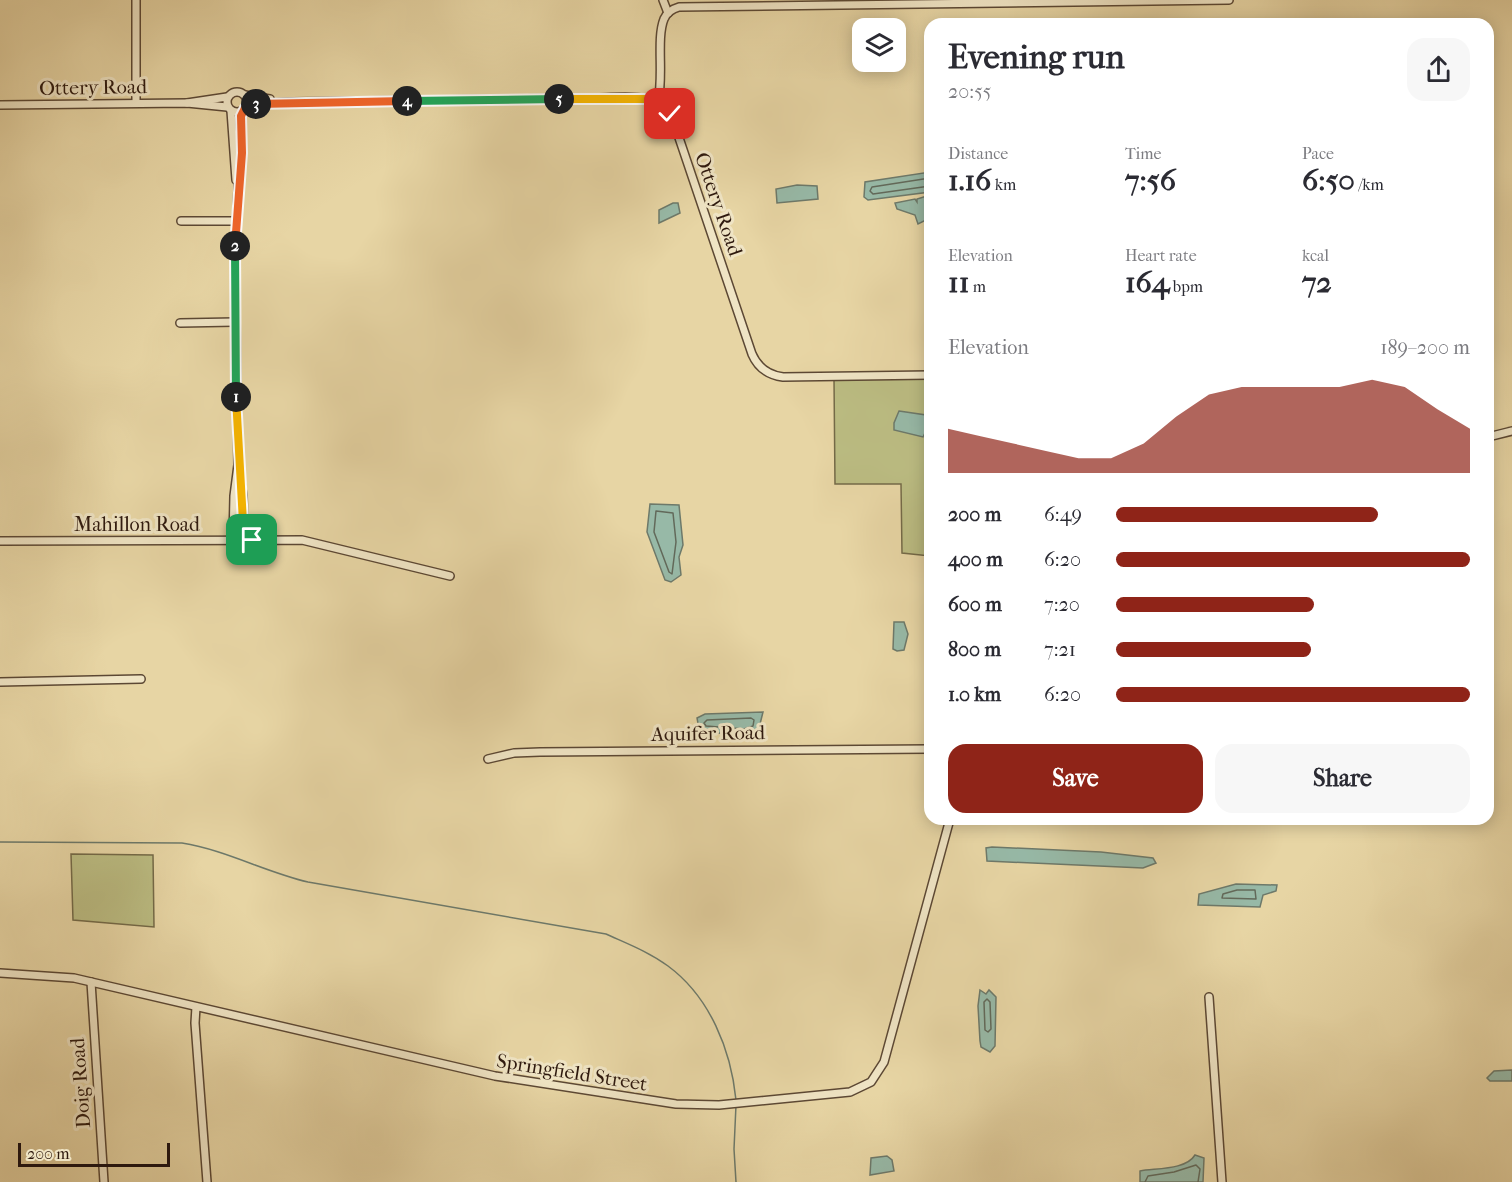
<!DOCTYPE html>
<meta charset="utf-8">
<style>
body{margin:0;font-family:"IM FELL French Canon",serif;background:#f7f7f7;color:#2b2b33;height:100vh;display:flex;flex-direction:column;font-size:22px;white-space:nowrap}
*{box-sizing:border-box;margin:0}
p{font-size:20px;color:#7c7c81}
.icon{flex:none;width:33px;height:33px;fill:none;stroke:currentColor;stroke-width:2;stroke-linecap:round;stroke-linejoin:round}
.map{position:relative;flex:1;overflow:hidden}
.details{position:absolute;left:924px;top:18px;width:570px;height:807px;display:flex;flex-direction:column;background:#fff;border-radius:18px;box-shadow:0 3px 15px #0003}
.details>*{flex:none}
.controls{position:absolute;left:852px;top:18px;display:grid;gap:12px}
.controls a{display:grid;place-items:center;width:54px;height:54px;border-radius:12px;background:#fff;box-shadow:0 3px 15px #0003;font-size:30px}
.scale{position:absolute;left:18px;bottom:15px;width:152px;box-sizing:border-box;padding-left:6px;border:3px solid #2e190e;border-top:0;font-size:16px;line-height:21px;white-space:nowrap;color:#2e190e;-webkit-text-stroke:4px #efe4c4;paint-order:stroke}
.pin{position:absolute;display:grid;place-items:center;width:51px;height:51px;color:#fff;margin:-26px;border-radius:12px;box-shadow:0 3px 9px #0006}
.km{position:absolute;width:30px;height:30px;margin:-15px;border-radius:50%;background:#222;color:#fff;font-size:16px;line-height:30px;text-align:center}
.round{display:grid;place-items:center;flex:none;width:63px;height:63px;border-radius:18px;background:#f7f7f7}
.headline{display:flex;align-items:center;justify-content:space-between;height:102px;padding:0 24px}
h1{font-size:33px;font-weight:800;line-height:45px}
.metrics{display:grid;grid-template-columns:repeat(3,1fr);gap:9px;height:102px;padding:6px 24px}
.metrics div{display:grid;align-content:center}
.metrics b{font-size:30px;font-weight:800}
.metrics small{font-size:16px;font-weight:400}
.metrics p{font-size:16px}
.chart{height:168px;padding:12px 24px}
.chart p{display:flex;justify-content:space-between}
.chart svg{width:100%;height:108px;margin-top:6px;fill:#8f2418;opacity:.7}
.cta{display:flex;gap:12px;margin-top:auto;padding:12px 24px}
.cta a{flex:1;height:69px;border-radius:18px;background:#8f2418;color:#fff;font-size:24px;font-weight:800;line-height:69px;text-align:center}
.cta a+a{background:#f7f7f7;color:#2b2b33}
ul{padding:0 24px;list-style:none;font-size:20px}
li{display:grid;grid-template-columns:96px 72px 1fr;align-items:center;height:45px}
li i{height:15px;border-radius:8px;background:#8f2418}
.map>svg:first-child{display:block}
</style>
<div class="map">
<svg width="1512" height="1182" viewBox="0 0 1512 1182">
<rect width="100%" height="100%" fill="#e7d5a4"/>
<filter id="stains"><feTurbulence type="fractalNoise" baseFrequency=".00333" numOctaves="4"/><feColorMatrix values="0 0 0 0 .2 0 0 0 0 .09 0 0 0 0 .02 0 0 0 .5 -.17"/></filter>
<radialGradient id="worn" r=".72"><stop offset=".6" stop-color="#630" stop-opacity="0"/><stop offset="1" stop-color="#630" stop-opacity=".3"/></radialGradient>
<!-- green -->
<g fill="#bbbc82" stroke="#746a48" stroke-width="1.5">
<polygon points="930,378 930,556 902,553 901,484 835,484 834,379"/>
<polygon points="71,854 153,855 154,927 73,920"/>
</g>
<!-- water -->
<g fill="#97b9a7" stroke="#6d796a" stroke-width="1.5">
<polygon points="930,172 930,192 868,200 864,197 865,182"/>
<polygon points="797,185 817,186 818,199 777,203 776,189"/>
<polygon points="930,195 930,218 918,224 915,215 897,209 895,203 915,199 917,202 917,199"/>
<polygon points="673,203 678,203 680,213 659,223 659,210"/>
<polygon points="899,411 926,415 928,427 923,437 894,430 894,423"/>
<polygon points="650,504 679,505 683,545 679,557 681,575 671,582 665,580 647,532"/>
<polygon points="894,622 904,622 908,634 904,650 897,651 893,649"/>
<polygon points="763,712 758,732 744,735 705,732 699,729 697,718 705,714"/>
<polygon points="992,847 1101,852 1153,858 1156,863 1143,868 987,861 986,848"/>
<polygon points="1236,884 1277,885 1276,891 1263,895 1260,907 1198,905 1199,894"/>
<polygon points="980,990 986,994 989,990 996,997 995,1046 990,1052 981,1047 980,1041 978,1006"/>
<polygon points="1512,1070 1512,1081 1490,1081 1487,1078 1494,1071"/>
<path d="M1195,1155L1204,1158L1203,1182H1140V1171C1156,1168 1186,1170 1195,1155Z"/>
<polygon points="887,1156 892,1160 894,1171 870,1175 871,1158"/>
</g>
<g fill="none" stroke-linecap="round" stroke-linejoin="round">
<!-- shore -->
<g stroke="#62695a" stroke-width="1.5">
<polyline points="930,178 872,187 870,191 873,194 930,186"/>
<polygon points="656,511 673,513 676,542 672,574 669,572 654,532"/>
<polygon points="751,718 754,720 753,726 744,729 706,726 704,723 707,720"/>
<polygon points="1237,890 1255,890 1256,899 1222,898 1223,894"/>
<polygon points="987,999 990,1002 991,1029 988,1032 985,1030 984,1002"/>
<polyline points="1145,1182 1148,1176 1174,1172 1196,1165 1200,1169 1198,1182"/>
</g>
<!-- stream -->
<g stroke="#6d796a" stroke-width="1.5">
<path d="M0,842L182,843C226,850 265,872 308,882L606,934C628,944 649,952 668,966C710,997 731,1050 736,1100"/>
<polyline points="736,1182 734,1149 736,1105"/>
</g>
<defs>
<g id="minor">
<polyline points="663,0 668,13"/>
<circle cx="237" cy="102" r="10"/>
<polyline points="245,95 270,99"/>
<path d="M658,101C664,76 656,39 664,19C667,12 672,9 679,7L1229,0"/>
<polyline points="136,103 136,0"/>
<polyline points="187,103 227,97"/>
<polyline points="0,105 187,103 227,107"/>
<path d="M245,108L256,104L293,102L597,98C624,98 660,90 673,120L752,354C758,368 768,375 783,377L930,375"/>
<polyline points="231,111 236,180"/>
<polyline points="181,221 237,221"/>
<polyline points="180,323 235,322"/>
<polyline points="1488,437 1512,431"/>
<polyline points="239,470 243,496 244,540"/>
<polyline points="233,540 234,496 238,465 235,252 242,111"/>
<polyline points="0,541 302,540 450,576"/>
<polyline points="0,682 141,679"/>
<polyline points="488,759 514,753 540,752 930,749"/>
<polyline points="0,973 74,978 495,1076 676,1104 719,1105 850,1092 871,1082 884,1062 950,819"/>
<polyline points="91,982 104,1182"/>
<polyline points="1209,997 1222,1182"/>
<polyline points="196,1007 195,1023 207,1182"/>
</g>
</defs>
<!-- minor casing -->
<use href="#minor" stroke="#5c4834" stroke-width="10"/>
<!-- minor -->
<use href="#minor" stroke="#efe4c4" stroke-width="7"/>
</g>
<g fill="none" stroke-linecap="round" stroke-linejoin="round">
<defs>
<polyline id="split-1" points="236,397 244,540 252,540"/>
<polyline id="split-2" points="235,246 236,397"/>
<polyline id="split-3" points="235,246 242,153 241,116 245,108 256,104"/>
<polyline id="split-4" points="256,104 407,101"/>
<polyline id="split-5" points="407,101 559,99"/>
<polyline id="split-6" points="559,99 651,99 665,106 670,114"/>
</defs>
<!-- split-1 casing -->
<use href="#split-1" stroke="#fff" stroke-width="12"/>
<!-- split-2 casing -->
<use href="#split-2" stroke="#fff" stroke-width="12"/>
<!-- split-3 casing -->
<use href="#split-3" stroke="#fff" stroke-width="12"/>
<!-- split-4 casing -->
<use href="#split-4" stroke="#fff" stroke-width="12"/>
<!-- split-5 casing -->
<use href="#split-5" stroke="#fff" stroke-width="12"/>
<!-- split-6 casing -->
<use href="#split-6" stroke="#fff" stroke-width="12"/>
<!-- split-1 -->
<use href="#split-1" stroke="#f5b400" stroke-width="8"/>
<!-- split-2 -->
<use href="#split-2" stroke="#22a559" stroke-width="8"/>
<!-- split-3 -->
<use href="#split-3" stroke="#f0652b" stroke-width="8"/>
<!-- split-4 -->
<use href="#split-4" stroke="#f0652b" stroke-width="8"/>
<!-- split-5 -->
<use href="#split-5" stroke="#22a559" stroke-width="8"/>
<!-- split-6 -->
<use href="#split-6" stroke="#f5b400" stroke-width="8"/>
</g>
<g text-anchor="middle" stroke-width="6" stroke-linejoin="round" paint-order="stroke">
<!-- street labels -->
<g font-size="20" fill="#2e190e" stroke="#efe4c4">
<text transform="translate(93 87) rotate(-1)" y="7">Ottery Road</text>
<text transform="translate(719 204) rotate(71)" y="7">Ottery Road</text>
<text x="137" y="531">Mahillon Road</text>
<text transform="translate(708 733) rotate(-1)" y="7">Aquifer Road</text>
<text transform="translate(572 1072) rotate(9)" y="7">Springfield Street</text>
<text transform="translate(80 1083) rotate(-94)" y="7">Doig Road</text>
</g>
</g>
<rect width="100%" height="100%" filter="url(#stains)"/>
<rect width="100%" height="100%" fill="url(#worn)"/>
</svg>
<div class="controls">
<a><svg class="icon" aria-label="layers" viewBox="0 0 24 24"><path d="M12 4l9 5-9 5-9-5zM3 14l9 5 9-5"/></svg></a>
</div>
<div class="scale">200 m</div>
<div class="pin" style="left:252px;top:540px;background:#1e9e55"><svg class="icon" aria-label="arrive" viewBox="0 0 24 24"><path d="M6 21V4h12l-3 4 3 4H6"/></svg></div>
<div class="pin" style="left:670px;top:114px;background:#d93025"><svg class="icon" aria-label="check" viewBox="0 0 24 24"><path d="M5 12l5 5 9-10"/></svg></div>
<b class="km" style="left:236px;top:397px">1</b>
<b class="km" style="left:235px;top:246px">2</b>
<b class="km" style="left:256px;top:104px">3</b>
<b class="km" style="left:407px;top:101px">4</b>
<b class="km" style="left:559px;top:99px">5</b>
<section class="details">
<div class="headline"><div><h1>Evening run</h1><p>20:55</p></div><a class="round"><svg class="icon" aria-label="share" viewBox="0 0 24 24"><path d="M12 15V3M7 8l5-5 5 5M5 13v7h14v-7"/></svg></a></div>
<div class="metrics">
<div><p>Distance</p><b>1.16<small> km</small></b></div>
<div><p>Time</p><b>7:56</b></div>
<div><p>Pace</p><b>6:50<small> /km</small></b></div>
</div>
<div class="metrics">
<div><p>Elevation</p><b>11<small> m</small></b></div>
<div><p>Heart rate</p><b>164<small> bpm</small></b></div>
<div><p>kcal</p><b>72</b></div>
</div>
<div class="chart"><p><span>Elevation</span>189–200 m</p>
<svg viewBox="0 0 160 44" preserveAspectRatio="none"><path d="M0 44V26L10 29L20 32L30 35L40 38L50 38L60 32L70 21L80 12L90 9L100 9L110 9L120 9L130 6L140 9L150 18L160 26V44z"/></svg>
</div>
<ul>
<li><b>200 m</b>6:49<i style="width:74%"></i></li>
<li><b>400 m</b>6:20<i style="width:100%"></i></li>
<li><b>600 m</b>7:20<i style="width:56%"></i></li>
<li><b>800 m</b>7:21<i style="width:55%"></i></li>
<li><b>1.0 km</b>6:20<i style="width:100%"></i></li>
</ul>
<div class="cta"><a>Save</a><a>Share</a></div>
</section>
</div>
